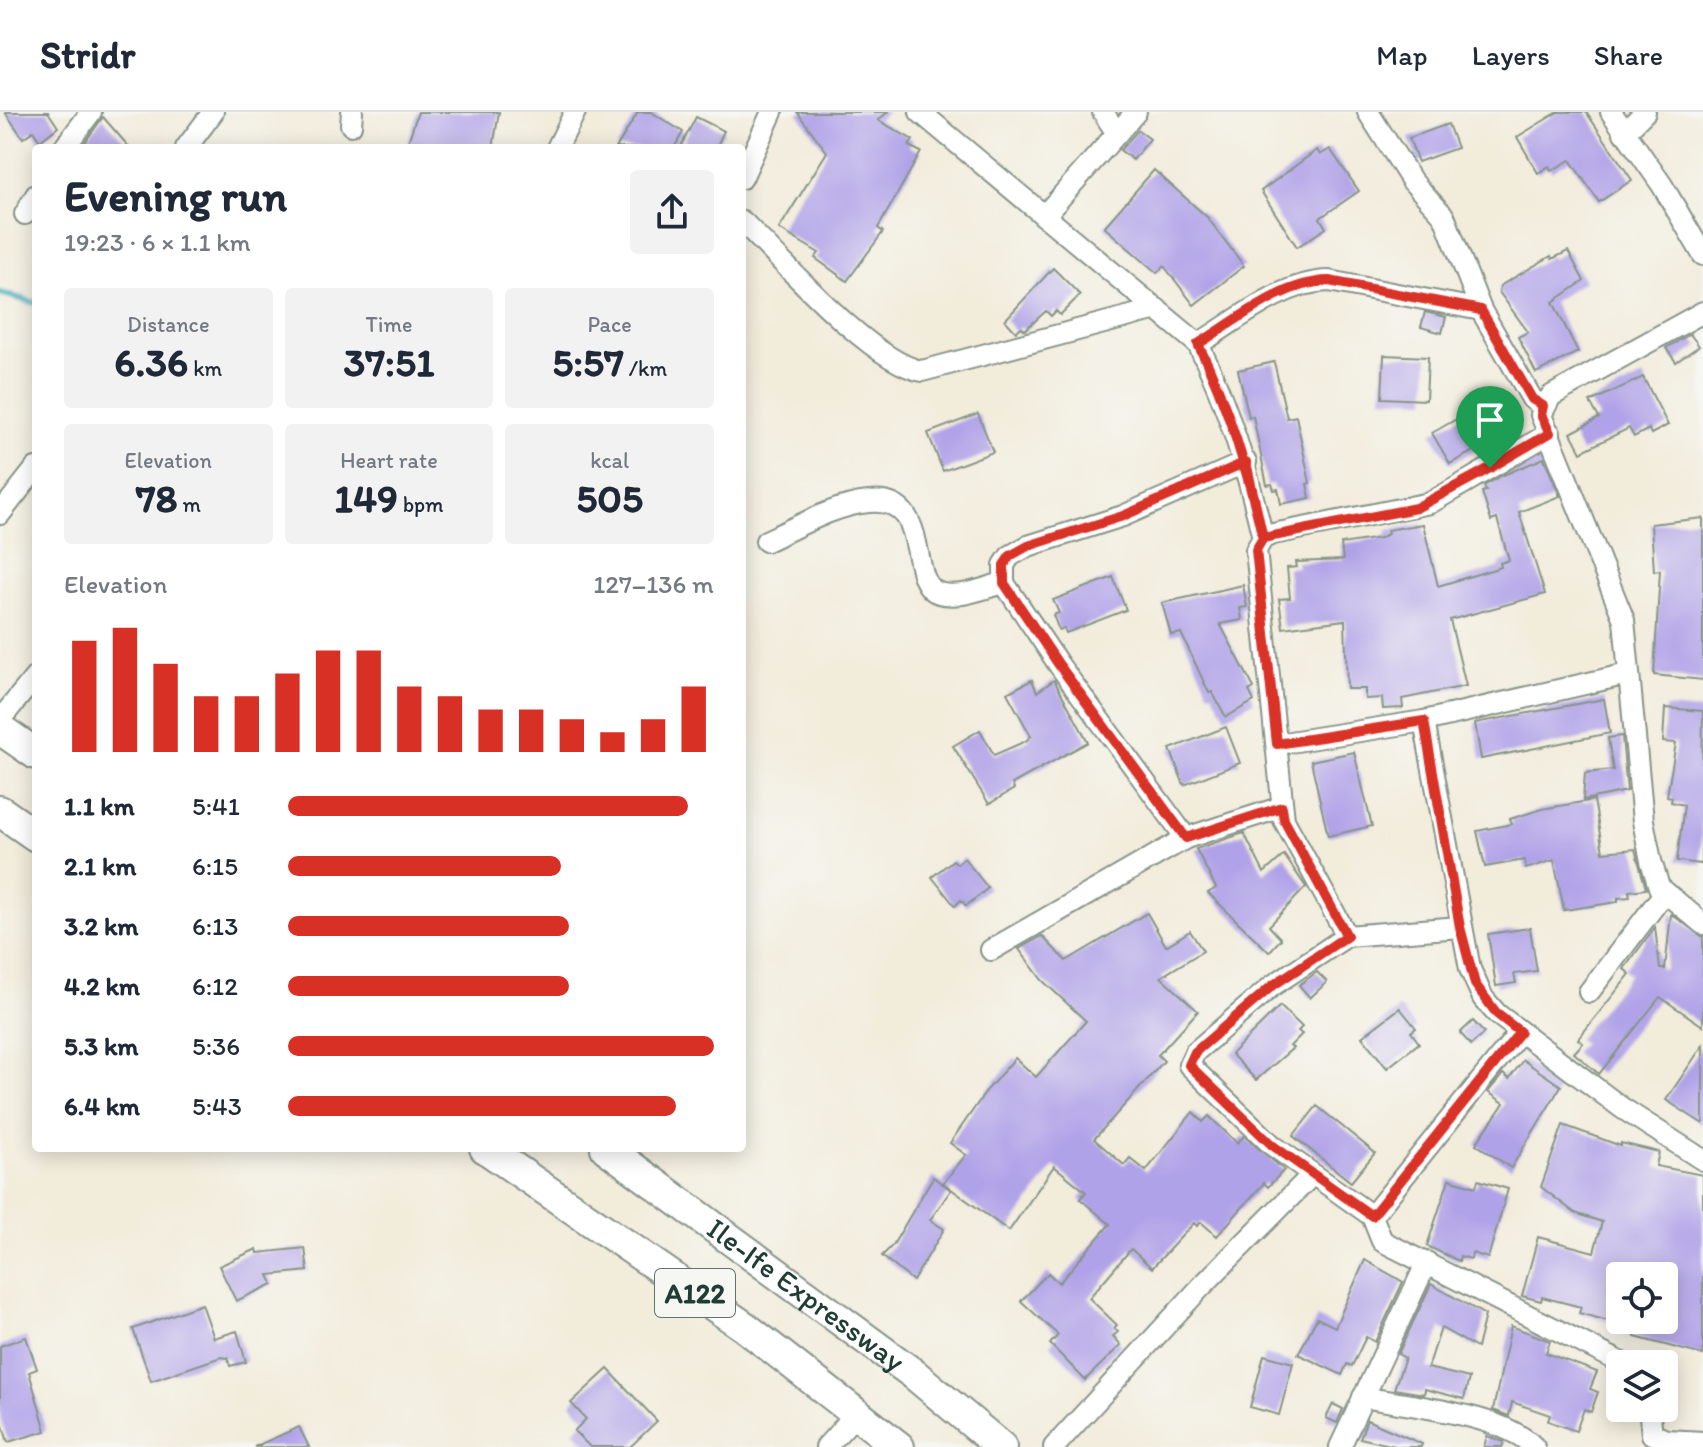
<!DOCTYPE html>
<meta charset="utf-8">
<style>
body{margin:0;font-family:Itim,sans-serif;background:#f2f2f3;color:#1f2937;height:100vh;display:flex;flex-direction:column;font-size:30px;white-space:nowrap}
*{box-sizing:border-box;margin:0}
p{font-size:26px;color:#747a83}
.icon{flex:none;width:44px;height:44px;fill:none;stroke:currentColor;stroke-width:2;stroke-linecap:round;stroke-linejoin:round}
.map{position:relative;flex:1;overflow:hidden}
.drawer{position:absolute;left:32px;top:32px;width:714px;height:1008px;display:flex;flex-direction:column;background:#fff;border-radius:8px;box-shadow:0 4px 20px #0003}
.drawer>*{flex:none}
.controls{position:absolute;left:1606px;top:1150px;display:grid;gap:16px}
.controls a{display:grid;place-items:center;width:72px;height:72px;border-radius:8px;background:#fff;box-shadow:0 4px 20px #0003;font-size:40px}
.pin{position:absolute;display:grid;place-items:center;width:68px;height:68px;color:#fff;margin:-82px -34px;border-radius:50% 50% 50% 0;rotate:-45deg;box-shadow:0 0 8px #0007}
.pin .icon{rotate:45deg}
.round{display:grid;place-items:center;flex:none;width:84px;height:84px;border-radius:8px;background:#f2f2f3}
.summary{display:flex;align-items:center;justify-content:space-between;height:136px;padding:0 32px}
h1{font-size:44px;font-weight:800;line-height:60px}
.metrics{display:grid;grid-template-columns:repeat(3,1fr);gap:12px;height:136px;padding:8px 32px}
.metrics div{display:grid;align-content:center;border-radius:8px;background:#f2f2f3;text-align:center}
.metrics b{font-size:40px;font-weight:800}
.metrics small{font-size:22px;font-weight:400}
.metrics p{font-size:22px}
.chart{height:224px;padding:16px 32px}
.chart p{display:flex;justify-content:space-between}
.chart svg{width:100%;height:144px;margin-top:8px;stroke:#d93025;stroke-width:6}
ul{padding:0 32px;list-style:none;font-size:26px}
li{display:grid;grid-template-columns:128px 96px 1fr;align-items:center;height:60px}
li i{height:20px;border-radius:10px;background:#d93025}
header{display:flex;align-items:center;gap:48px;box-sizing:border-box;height:112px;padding:0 40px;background:#fff;border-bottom:2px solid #e0e1e3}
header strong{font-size:38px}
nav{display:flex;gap:44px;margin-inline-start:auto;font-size:28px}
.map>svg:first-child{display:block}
</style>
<header>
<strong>Stridr</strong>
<nav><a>Map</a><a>Layers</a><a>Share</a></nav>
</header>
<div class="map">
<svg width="1703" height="1335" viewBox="0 0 1703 1335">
<rect width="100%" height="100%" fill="#f6f6f2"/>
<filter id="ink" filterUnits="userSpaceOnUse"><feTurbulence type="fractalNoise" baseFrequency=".0125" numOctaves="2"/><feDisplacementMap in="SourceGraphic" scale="16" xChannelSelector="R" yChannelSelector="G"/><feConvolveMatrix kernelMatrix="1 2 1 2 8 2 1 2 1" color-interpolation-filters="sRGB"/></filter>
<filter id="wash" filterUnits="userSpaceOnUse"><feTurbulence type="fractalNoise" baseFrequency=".006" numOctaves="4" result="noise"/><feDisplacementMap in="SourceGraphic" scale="32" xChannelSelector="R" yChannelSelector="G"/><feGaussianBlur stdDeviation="1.8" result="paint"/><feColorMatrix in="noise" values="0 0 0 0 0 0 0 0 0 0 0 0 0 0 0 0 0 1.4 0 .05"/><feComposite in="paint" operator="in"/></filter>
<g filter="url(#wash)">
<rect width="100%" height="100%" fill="#f2ecdb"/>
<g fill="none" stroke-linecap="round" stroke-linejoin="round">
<!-- stream -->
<polyline stroke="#40acbf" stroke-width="6" points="0,181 36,191"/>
</g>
<g id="blocks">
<!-- building -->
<g fill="#b0a2e8">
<polygon points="5,0 48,0 58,15 40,29 33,19 23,26"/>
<polygon points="418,0 499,0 493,36 406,36"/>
<polygon points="638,0 651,0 683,20 674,36 616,36"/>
<polygon points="797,0 888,0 878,8 913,28 909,34 921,40 878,116 883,120 847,169 815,146 819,141 779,117 827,40"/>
<polygon points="1558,0 1586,0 1632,68 1599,90 1570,48 1551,59 1549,54 1538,61 1517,25"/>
<polygon points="103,5 130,36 86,36 83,33"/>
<polygon points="696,5 724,19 716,36 680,36"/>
<polygon points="1448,12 1457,36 1418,50 1409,26"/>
<polygon points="1138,18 1150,27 1133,48 1120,38"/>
<polygon points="1330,37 1359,79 1320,106 1326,116 1297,135 1261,79 1317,38 1320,43"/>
<polygon points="1154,58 1207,105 1244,154 1194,193 1164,154 1157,161 1104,115"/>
<polygon points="1568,139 1584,169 1553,190 1578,240 1536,261 1518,225 1528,220 1499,180 1500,174 1551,144 1552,147"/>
<polygon points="1053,156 1080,183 1060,203 1056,199 1051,204 1046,199 1025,218 1021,215 1016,220 1005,208"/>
<polygon points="1425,200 1446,205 1442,221 1421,215"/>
<polygon points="1690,222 1699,234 1676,250 1666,236"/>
<polygon points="1384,243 1428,245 1426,288 1382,286"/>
<polygon points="1274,250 1287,306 1296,304 1310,371 1307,372 1310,386 1281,392 1278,377 1274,378 1272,372 1267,373 1253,304 1249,305 1238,258"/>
<polygon points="1643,265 1668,313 1651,322 1649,317 1634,325 1629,316 1581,340 1571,321 1599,306 1590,290"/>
<polygon points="1495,285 1514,317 1450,352 1432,321"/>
<polygon points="978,302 993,340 943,359 928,321"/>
<polygon points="1544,346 1560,384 1519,400 1545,482 1450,508 1466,574 1402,587 1403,596 1383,597 1382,586 1365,587 1365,577 1347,577 1345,508 1283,516 1279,487 1290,486 1287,456 1297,455 1296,450 1343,448 1341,432 1380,426 1388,422 1387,418 1423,412 1438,474 1501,455 1500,451 1509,448 1497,407 1491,409 1482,380 1486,379 1484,374 1501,364"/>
<polygon points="1703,406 1703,568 1654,563 1660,458 1654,459 1651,412"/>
<polygon points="1113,465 1126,498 1066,521 1064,516 1059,518 1053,503 1059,501 1053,488"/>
<polygon points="1243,473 1247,495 1240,496 1242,508 1220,512 1254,576 1249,579 1254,589 1226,605 1212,580 1209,581 1181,521 1171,523 1162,491"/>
<polygon points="1032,568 1037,580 1054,568 1088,630 1012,672 1014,677 989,692 953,634 980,618 994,643 1026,629 1031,624 1007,581"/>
<polygon points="1604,587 1610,621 1481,647 1475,611"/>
<polygon points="1665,596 1703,599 1701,752 1677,749 1684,693 1671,690 1672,685 1667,684 1676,631 1663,630"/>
<polygon points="1226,615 1240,651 1184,673 1170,637"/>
<polygon points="1622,624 1627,679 1583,688 1585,661 1613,658 1608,626"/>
<polygon points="1354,640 1372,714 1328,724 1311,649"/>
<polygon points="1594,688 1603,740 1635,737 1646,777 1629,779 1630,785 1618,786 1618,790 1564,798 1554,748 1526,757 1524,748 1485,755 1477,719 1512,712 1510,707 1542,697"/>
<polygon points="1244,721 1264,761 1284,743 1306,775 1269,814 1281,827 1269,840 1208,781 1216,776 1196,737"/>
<polygon points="964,746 988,776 966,794 961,788 955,794 932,765 953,748 957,752"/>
<polygon points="1147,801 1166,834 1190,819 1203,839 1161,865 1198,899 1158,943 1164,949 1094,1027 1124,1053 1130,1046 1146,1059 1193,1000 1203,1010 1209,1004 1237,1031 1244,1024 1284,1058 1268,1075 1264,1071 1217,1124 1201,1110 1197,1114 1194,1111 1152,1156 1131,1137 1089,1186 1117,1213 1114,1216 1118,1220 1113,1224 1121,1233 1085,1268 1050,1232 1058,1223 1021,1189 1048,1161 1059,1171 1110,1112 1080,1087 1086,1080 1054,1054 1009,1119 943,1071 966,1043 950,1031 987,978 1015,946 1036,965 1086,909 1042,868 1019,837 1042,824 1066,849"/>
<polygon points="1671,802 1703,825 1703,914 1660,885 1599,962 1574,941 1583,931 1578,927 1630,862 1624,857 1655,815 1660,857 1665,857"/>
<polygon points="1530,816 1537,859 1514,862 1516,871 1496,874 1488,822"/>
<polygon points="1317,860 1327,870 1310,886 1299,873"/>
<polygon points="1280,894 1302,915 1298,919 1302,922 1290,934 1293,936 1256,968 1231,942"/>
<polygon points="1400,896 1416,916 1411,920 1419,931 1387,956 1362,925"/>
<polygon points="1473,909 1484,921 1471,933 1460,921"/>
<polygon points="1703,933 1703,1012 1666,988"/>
<polygon points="1523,948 1561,974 1511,1056 1476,1032 1504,991 1488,980 1503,962 1509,967"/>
<polygon points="1317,994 1375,1041 1351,1070 1293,1024"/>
<polygon points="1563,1013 1621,1034 1621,1031 1659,1040 1656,1054 1703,1063 1703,1243 1635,1225 1639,1208 1664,1208 1664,1164 1620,1164 1620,1180 1612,1210 1579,1201 1581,1195 1542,1185 1541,1189 1522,1184 1538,1125 1594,1140 1602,1110 1575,1101 1541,1075"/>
<polygon points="933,1065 951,1078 930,1108 944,1117 913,1169 882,1144 893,1133"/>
<polygon points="1449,1067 1476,1075 1478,1068 1508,1077 1488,1146 1472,1141 1471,1147 1460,1144 1459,1149 1427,1134"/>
<polygon points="305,1136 308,1159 269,1163 273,1172 236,1189 219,1154 257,1137 258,1141"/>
<polygon points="1365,1148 1403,1170 1375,1230 1366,1225 1352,1254 1347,1252 1342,1263 1298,1242 1317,1206 1335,1215"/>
<polygon points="1431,1172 1485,1203 1477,1236 1441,1216 1428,1256 1469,1266 1464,1287 1425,1277 1424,1282 1394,1277 1405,1246 1398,1242"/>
<polygon points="202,1192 214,1226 237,1219 246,1250 230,1254 228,1246 221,1245 151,1269 133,1217"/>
<polygon points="1511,1214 1550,1229 1546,1241 1597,1260 1590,1277 1598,1280 1591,1300 1584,1297 1576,1319 1548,1309 1550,1303 1512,1290 1509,1304 1493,1298"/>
<polygon points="26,1225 37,1257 29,1260 46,1319 8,1330 0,1304 0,1234"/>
<polygon points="1264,1243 1293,1251 1279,1303 1250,1295"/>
<polygon points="608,1257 657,1309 630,1335 590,1335 574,1319 586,1307 571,1291"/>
<polygon points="1333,1292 1343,1297 1337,1311 1326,1306"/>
<polygon points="1367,1308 1422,1332 1421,1335 1399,1335 1360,1326"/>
<polygon points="299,1315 309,1335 254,1335"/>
<polygon points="1487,1324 1504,1330 1502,1335 1484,1335"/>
</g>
</g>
</g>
<g filter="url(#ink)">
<use href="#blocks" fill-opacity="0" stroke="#889488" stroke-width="2"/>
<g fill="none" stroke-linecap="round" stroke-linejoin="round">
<defs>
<g id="minor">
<path d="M920,0L1198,232C1229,295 1247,358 1263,426"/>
<polyline points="1103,0 1116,20"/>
<polyline points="1368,0 1412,69 1444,104 1481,198 1532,287 1543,294"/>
<polyline points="1611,0 1662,73 1703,143"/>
<polyline points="351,13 352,0"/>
<polyline points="1624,21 1645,0"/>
<polyline points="64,36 91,0"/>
<polyline points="186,36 213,0"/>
<polyline points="557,36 575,0"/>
<polyline points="742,66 772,0"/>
<polyline points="25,102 36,83"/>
<polyline points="1044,104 1136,0"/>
<path d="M742,109C781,147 872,251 922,259L1157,197"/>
<polyline points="1703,200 1551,284 1541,303 1624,508 1643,709 1651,749 1659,775 1703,812"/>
<path d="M1198,232C1238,208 1281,170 1329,169L1481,198"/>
<polyline points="0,402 36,356"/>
<path d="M766,429C798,415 834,393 869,390C934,383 905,471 939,481C960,487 983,476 1004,471"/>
<polyline points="0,608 36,564"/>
<polyline points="1424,609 1470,857 1483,886 1497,902 1622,996 1703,1048"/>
<polyline points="1277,632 1424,609 1628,562"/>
<polyline points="1186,726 1059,553 1004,471 1004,453 1010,444 1028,434 1123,404 1246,350"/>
<polyline points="1347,824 1284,708 1256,438 1263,426 1273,422 1430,391 1550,321"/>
<polyline points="991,838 1186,726 1282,695"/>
<polyline points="1589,880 1665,780"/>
<polyline points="1372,1104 1272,1033 1189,953 1195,940 1272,874 1347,824 1460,815"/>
<polyline points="1372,1104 1382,1129 1624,1252"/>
<polyline points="1372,1104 1520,920"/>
<path d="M1363,1285C1409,1294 1503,1302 1534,1335"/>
<polyline points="1649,1296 1652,1322 1666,1328 1703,1330"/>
<polyline points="826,1335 856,1302"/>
<polyline points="1054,1335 1200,1176 1311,1064"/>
<polyline points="1340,1335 1427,1150"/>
</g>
<g id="highway">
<polyline points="0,617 36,642"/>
<polyline points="0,699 36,724"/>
<polyline points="485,1036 745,1215 899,1335"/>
<path id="s1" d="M606,1036L915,1263L1001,1335"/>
</g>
</defs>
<!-- minor casing -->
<use href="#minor" stroke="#889488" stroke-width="24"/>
<!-- highway casing -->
<use href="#highway" stroke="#889488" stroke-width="34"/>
<!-- minor -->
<use href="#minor" stroke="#fff" stroke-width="20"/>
<!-- highway -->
<use href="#highway" stroke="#fff" stroke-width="30"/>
</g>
</g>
<g fill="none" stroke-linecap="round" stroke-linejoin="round" filter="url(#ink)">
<defs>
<path id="route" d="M1490,356L1416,396L1263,426L1246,350L1123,404L1028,434L1010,444L1004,453V471L1059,553L1186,726L1282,695L1284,708L1347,824L1272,874L1195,940L1189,953L1272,1033L1372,1104L1520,920L1497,902L1475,872L1460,815L1424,609L1277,632L1256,438L1263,426C1247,358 1229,295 1198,232C1238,208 1281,170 1329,169L1481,198L1532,287L1543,294L1541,303L1550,321L1490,356"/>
</defs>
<!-- route casing -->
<use href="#route" stroke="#fff" stroke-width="16"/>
<!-- route -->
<use href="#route" stroke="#d93025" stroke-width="10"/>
</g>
<g text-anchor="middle" stroke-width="8" stroke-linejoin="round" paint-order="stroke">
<!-- shield labels -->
<rect fill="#f6f6f2" stroke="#60746d" stroke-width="2" x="655" y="1157" width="80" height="48" rx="6"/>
<g font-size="28" font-weight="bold" fill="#1f3d34">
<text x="695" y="1191">A122</text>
</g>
<!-- street labels -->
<g font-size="30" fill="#1f3d34" stroke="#f6f6f2">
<text dy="10" stroke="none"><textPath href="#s1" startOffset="248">Ile-Ife Expressway</textPath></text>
</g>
</g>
</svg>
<div class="controls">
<a><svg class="icon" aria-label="locate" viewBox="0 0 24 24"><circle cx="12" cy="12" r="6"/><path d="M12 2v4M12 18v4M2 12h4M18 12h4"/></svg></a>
<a><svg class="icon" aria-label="layers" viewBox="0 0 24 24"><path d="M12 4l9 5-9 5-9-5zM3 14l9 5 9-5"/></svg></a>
</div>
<div class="pin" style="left:1490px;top:356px;background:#1e9e55"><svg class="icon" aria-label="arrive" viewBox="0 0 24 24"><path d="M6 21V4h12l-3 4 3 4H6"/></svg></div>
<section class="drawer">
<div class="summary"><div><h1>Evening run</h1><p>19:23 · 6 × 1.1 km</p></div><a class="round"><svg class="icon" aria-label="share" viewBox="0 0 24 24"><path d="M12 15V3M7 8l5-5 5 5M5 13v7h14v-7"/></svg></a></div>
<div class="metrics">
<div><p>Distance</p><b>6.36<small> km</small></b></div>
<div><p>Time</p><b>37:51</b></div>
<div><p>Pace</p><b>5:57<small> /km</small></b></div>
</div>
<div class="metrics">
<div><p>Elevation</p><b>78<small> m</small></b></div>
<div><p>Heart rate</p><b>149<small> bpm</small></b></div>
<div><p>kcal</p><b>505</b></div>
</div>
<div class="chart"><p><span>Elevation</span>127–136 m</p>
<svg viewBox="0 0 160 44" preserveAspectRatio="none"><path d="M5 44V10M15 44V6M25 44V17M35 44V27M45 44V27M55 44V20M65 44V13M75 44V13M85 44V24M95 44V27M105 44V31M115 44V31M125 44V34M135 44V38M145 44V34M155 44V24"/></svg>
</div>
<ul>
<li><b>1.1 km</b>5:41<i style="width:94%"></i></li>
<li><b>2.1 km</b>6:15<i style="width:64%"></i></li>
<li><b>3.2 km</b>6:13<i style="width:66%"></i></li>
<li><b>4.2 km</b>6:12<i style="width:66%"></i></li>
<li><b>5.3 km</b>5:36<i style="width:100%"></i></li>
<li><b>6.4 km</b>5:43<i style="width:91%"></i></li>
</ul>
</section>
</div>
